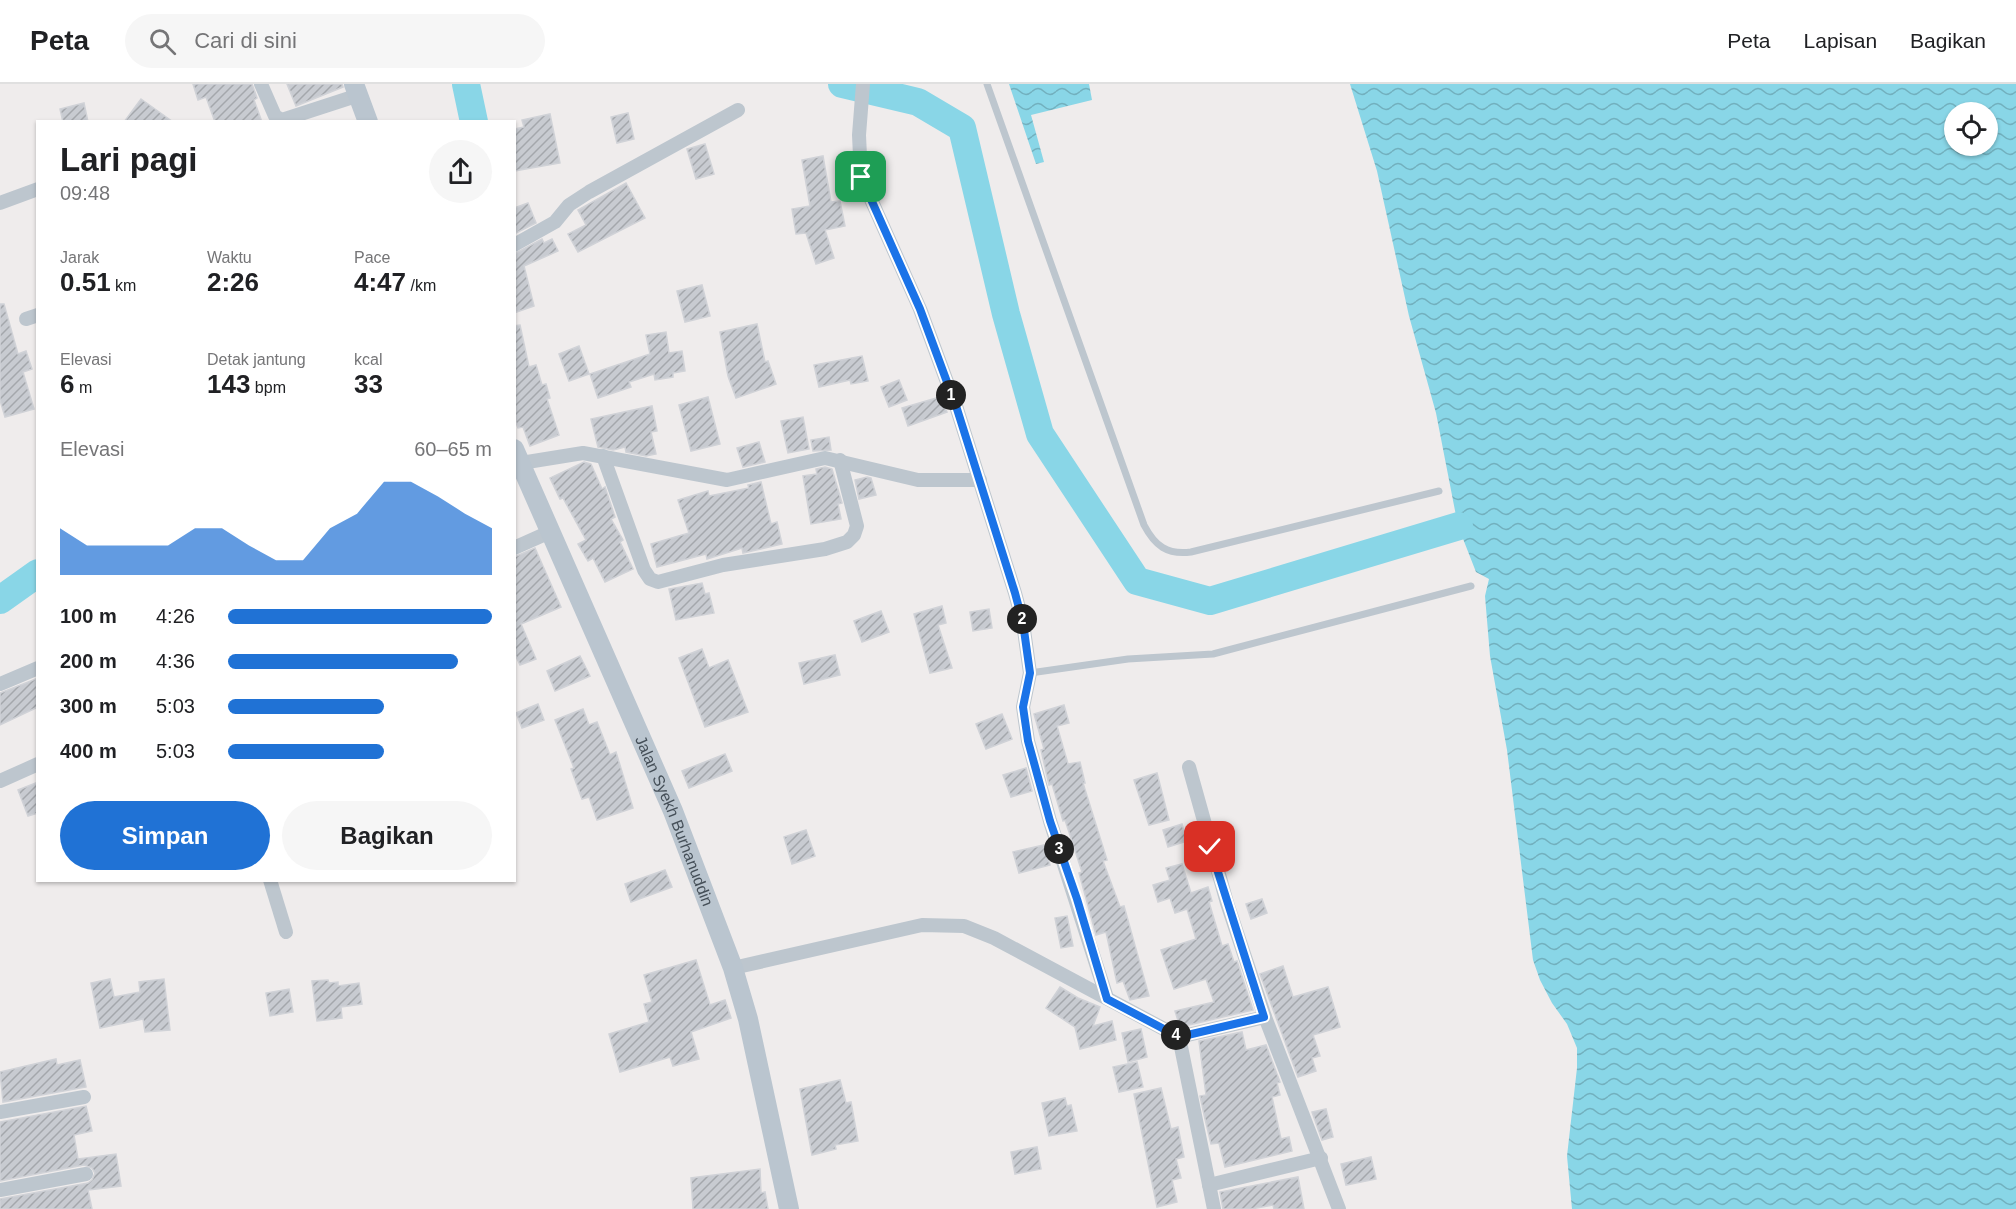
<!DOCTYPE html>
<html lang="id">
<meta charset="utf-8">
<style>
body{margin:0;font-family:Helvetica,sans-serif;background:#f6f6f6;color:#202124;height:100vh;display:flex;flex-direction:column;font-size:22px;white-space:nowrap}
*{box-sizing:border-box;margin:0}
p{font-size:20px;color:#757577}
.icon{flex:none;width:33px;height:33px;fill:none;stroke:currentColor;stroke-width:2;stroke-linecap:round;stroke-linejoin:round}
.map{position:relative;flex:1;overflow:hidden}
.sheet{position:absolute;left:36px;top:36px;width:480px;height:762px;display:flex;flex-direction:column;background:#fff;border-radius:0px;box-shadow:0 2px 4px #0004}
.sheet>*{flex:none}
.fabs{position:absolute;left:1944px;top:18px;display:grid;gap:12px}
.fabs a{display:grid;place-items:center;width:54px;height:54px;border-radius:50%;background:#fff;box-shadow:0 2px 4px #0004;font-size:30px}
.pin{position:absolute;display:grid;place-items:center;width:51px;height:51px;color:#fff;margin:-26px;border-radius:12px;box-shadow:0 3px 9px #0006}
.km{position:absolute;width:30px;height:30px;margin:-15px;border-radius:50%;background:#222;color:#fff;font-size:16px;line-height:30px;text-align:center}
.round{display:grid;place-items:center;flex:none;width:63px;height:63px;border-radius:32px;background:#f6f6f6}
.summary{display:flex;align-items:center;justify-content:space-between;height:102px;padding:0 24px}
h1{font-size:33px;font-weight:700;line-height:45px}
.metrics{display:grid;grid-template-columns:repeat(3,1fr);gap:9px;height:102px;padding:6px 24px}
.metrics div{display:grid;align-content:center}
.metrics b{font-size:26px;font-weight:700}
.metrics small{font-size:16px;font-weight:400}
.metrics p{font-size:16px}
.chart{height:168px;padding:12px 24px}
.chart p{display:flex;justify-content:space-between}
.chart svg{width:100%;height:108px;margin-top:6px;fill:#2072d5;opacity:.7}
.primary-button{display:flex;gap:12px;margin-top:auto;padding:12px 24px}
.primary-button a{flex:1;height:69px;border-radius:36px;background:#2072d5;color:#fff;font-size:24px;font-weight:700;line-height:69px;text-align:center}
.primary-button a+a{background:#f6f6f6;color:#202124}
ul{padding:0 24px;list-style:none;font-size:20px}
li{display:grid;grid-template-columns:96px 72px 1fr;align-items:center;height:45px}
li i{height:15px;border-radius:8px;background:#2072d5}
header{display:flex;align-items:center;gap:36px;box-sizing:border-box;height:84px;padding:0 30px;background:#fff;border-bottom:2px solid #e0e0e0}
header strong{font-size:28px}
nav{display:flex;gap:33px;margin-inline-start:auto;font-size:21px}
.search{width:420px;height:54px;background:#f6f6f6;display:flex;align-items:center;gap:15px;box-sizing:border-box;padding:0 21px;border-radius:33px;color:#757577;font-size:22px}
.map>svg:first-child{display:block}
</style>
<header>
<strong>Peta</strong>
<div class="search"><svg class="icon" aria-label="search" viewBox="0 0 24 24"><circle cx="10" cy="10" r="6"/><path d="M15 15l6 6"/></svg>Cari di sini</div>
<nav><a>Peta</a><a>Lapisan</a><a>Bagikan</a></nav>
</header>
<div class="map">
<svg width="2016" height="1125" viewBox="0 0 2016 1125">
<defs>
<pattern id="water-waves" width="16" height="10" patternUnits="userSpaceOnUse" patternTransform="scale(1.5)"><rect width="16" height="10" fill="#89d6e7"/><path d="M0 5q4-4 8 0t8 0" fill="none" stroke="#72b0be"/></pattern>
<pattern id="building-hatch" width="6" height="6" patternUnits="userSpaceOnUse" patternTransform="scale(1.5)"><rect width="6" height="6" fill="#c8cbd1"/><path d="M-1 1l2-2M0 6l6-6M5 7l2-2" fill="none" stroke="#a4a7ac"/></pattern>
</defs>
<rect width="100%" height="100%" fill="#efecec"/>
<!-- water -->
<g fill="url(#water-waves)" fill-rule="evenodd">
<polygon points="1009,0 1089,0 1092,16 1031,31 1044,78 1036,80"/>
<path d="M1350,0H2016V1125H1572L1567,1072L1577,984V964L1567,940L1552,919L1540,896L1533,876L1507,666L1490,572L1485,512L1489,495L1476,488L1458,442L1436,329L1409,232L1377,87ZM1954,28H1988V62H1954Z"/>
</g>
<g fill="none" stroke-linecap="round" stroke-linejoin="round">
<!-- river -->
<g stroke="#89d6e7" stroke-width="28">
<polyline points="466,0 474,38"/>
<polyline points="842,0 918,18 962,44 1006,230 1040,350 1137,497 1210,517 1459,442"/>
<polyline points="0,516 38,489"/>
</g>
</g>
<!-- building -->
<g fill="url(#building-hatch)" stroke="#d0d2d7" stroke-width="1.5">
<polygon points="193,0 252,0 257,14 254,16 262,38 215,38 206,13 198,16"/>
<polygon points="287,0 342,0 343,3 296,22"/>
<polygon points="141,15 173,38 124,38"/>
<polygon points="84,19 88,38 63,38 60,25"/>
<polygon points="628,29 634,55 617,59 611,33"/>
<polygon points="550,30 560,79 514,87 514,45 524,43 522,36"/>
<polygon points="705,60 714,90 696,95 687,65"/>
<polygon points="823,72 831,118 840,117 845,142 825,146 834,174 816,180 806,149 796,150 792,125 810,122 802,76"/>
<polygon points="626,99 645,134 578,168 568,150 586,141 578,126"/>
<polygon points="528,119 536,139 514,150 514,124"/>
<polygon points="542,155 544,159 552,155 558,167 524,182 534,222 514,229 514,170"/>
<polygon points="702,201 710,232 685,238 677,207"/>
<polygon points="0,220 4,220 18,270 26,267 32,285 23,288 34,325 5,333 0,316"/>
<polygon points="757,240 765,278 768,277 776,300 736,314 728,292 720,248"/>
<polygon points="520,241 529,283 536,281 542,301 546,300 550,314 547,315 559,351 530,362 523,343 518,344 514,333 514,242"/>
<polygon points="666,248 669,269 682,267 685,287 673,289 673,293 655,296 654,290 629,298 631,303 598,314 590,290 650,270 646,251"/>
<polygon points="579,262 589,290 569,297 559,270"/>
<polygon points="862,272 868,297 851,300 850,296 819,303 814,281"/>
<polygon points="899,296 907,316 889,323 881,303"/>
<polygon points="708,313 720,360 691,367 679,321"/>
<polygon points="940,313 947,328 908,342 902,324"/>
<polygon points="652,322 657,347 651,348 656,370 646,372 626,368 625,363 613,366 598,363 591,335"/>
<polygon points="803,333 809,365 788,369 781,337"/>
<polygon points="829,353 831,366 813,367 811,356"/>
<polygon points="759,358 765,378 743,383 737,364"/>
<polygon points="584,378 591,380 602,405 605,403 615,433 611,435 623,456 620,458 633,485 605,498 593,474 588,477 578,460 586,456 563,414 560,415 550,394"/>
<polygon points="825,383 832,385 842,419 838,420 841,435 811,440 803,392 817,390 816,385"/>
<polygon points="867,393 871,394 876,411 859,415 855,396"/>
<polygon points="761,398 771,440 777,438 782,460 743,469 742,464 707,475 706,470 657,483 651,460 689,449 678,416 708,407 709,412 749,404 748,401"/>
<polygon points="535,464 561,523 521,540 536,575 520,581 514,568 514,473"/>
<polygon points="702,499 705,510 709,509 714,529 676,536 669,505"/>
<polygon points="942,522 946,539 938,541 952,584 930,589 914,530"/>
<polygon points="989,525 992,544 973,547 970,528"/>
<polygon points="881,527 889,548 862,558 854,537"/>
<polygon points="702,565 709,584 728,576 748,628 705,643 679,574"/>
<polygon points="835,571 840,591 804,600 799,579"/>
<polygon points="580,572 590,592 555,607 547,587"/>
<polygon points="38,594 38,623 0,641 0,609"/>
<polygon points="538,620 544,636 522,644 516,629"/>
<polygon points="1064,621 1069,639 1057,642 1068,680 1080,678 1085,699 1083,699 1107,776 1103,777 1120,823 1124,822 1149,912 1130,916 1123,897 1117,899 1106,848 1096,851 1079,789 1082,788 1065,736 1063,737 1052,700 1049,701 1041,666 1044,665 1034,630"/>
<polygon points="583,625 589,641 597,638 610,671 616,668 633,724 597,736 589,713 582,715 571,685 574,684 555,636"/>
<polygon points="1002,630 1012,655 986,665 976,640"/>
<polygon points="725,670 732,687 689,704 682,687"/>
<polygon points="1026,684 1032,707 1011,713 1003,691"/>
<polygon points="1157,689 1169,736 1149,741 1134,696"/>
<polygon points="38,698 38,729 28,732 18,706"/>
<polygon points="1182,740 1187,757 1168,763 1163,746"/>
<polygon points="806,746 815,772 792,780 784,753"/>
<polygon points="1044,761 1050,781 1019,789 1013,768"/>
<polygon points="1182,780 1191,809 1208,803 1212,817 1209,818 1222,862 1228,860 1234,878 1237,877 1253,926 1180,943 1175,927 1214,918 1206,895 1174,905 1161,866 1196,855 1187,825 1175,829 1170,814 1158,818 1153,801 1170,796 1166,784"/>
<polygon points="665,786 672,803 631,818 625,800"/>
<polygon points="1262,815 1267,829 1251,835 1246,820"/>
<polygon points="1067,832 1073,862 1061,864 1055,834"/>
<polygon points="696,876 710,921 725,916 731,934 691,948 699,975 673,982 670,973 620,988 609,950 649,938 644,920 652,918 644,891"/>
<polygon points="1283,882 1293,913 1328,903 1340,943 1313,951 1320,972 1312,974 1316,987 1298,993 1260,890"/>
<polygon points="110,895 114,913 140,908 139,898 164,895 170,946 145,948 143,935 100,944 91,899"/>
<polygon points="328,896 329,899 338,898 338,902 359,899 362,920 341,923 342,934 317,937 312,897"/>
<polygon points="1060,903 1078,914 1100,923 1093,942 1112,937 1116,956 1080,965 1075,943 1046,924"/>
<polygon points="289,905 293,928 270,932 266,909"/>
<polygon points="1141,945 1147,973 1128,978 1122,949"/>
<polygon points="1242,948 1246,966 1266,961 1280,998 1277,999 1280,1011 1272,1013 1281,1055 1289,1053 1292,1067 1225,1083 1219,1059 1211,1060 1205,1035 1200,1012 1206,1011 1199,957"/>
<polygon points="56,975 57,981 80,976 86,1003 3,1018 0,988"/>
<polygon points="1137,978 1143,1003 1119,1008 1113,983"/>
<polygon points="840,996 846,1019 851,1018 858,1057 835,1061 836,1065 812,1071 800,1005"/>
<polygon points="1161,1004 1171,1045 1178,1043 1184,1073 1176,1075 1181,1094 1172,1096 1177,1118 1157,1123 1134,1010"/>
<polygon points="1065,1014 1067,1022 1071,1021 1077,1047 1049,1052 1042,1019"/>
<polygon points="86,1022 92,1047 74,1051 78,1075 116,1070 121,1102 88,1106 92,1125 0,1125 0,1115 88,1099 92,1096 95,1089 92,1084 84,1081 0,1097 0,1038"/>
<polygon points="1326,1025 1333,1053 1322,1056 1312,1028"/>
<polygon points="1037,1063 1041,1085 1015,1090 1011,1068"/>
<polygon points="1371,1073 1376,1095 1346,1101 1341,1080"/>
<polygon points="760,1085 761,1109 765,1108 768,1125 693,1125 691,1094"/>
<polygon points="1298,1093 1304,1125 1274,1125 1273,1121 1251,1125 1223,1125 1220,1108"/>
</g>
<g fill="none" stroke-linecap="round" stroke-linejoin="round">
<!-- service -->
<g stroke="#bdc6ce" stroke-width="7">
<path d="M987,0L1144,441C1155,462 1167,471 1191,468L1439,407"/>
<polyline points="1030,589 1128,575 1213,570 1471,502"/>
</g>
<!-- minor -->
<g stroke="#bdc6ce" stroke-width="14">
<polyline points="261,0 275,32 282,36 359,11"/>
<polyline points="863,0 859,51 861,93 920,225 957,325 1015,509 1023,539 1030,589 1023,623 1028,657 1050,737 1107,914"/>
<polyline points="0,119 38,105"/>
<polyline points="514,161 555,138 569,121 589,108 738,26"/>
<polyline points="26,235 38,231"/>
<polyline points="603,372 644,486 650,495 658,498 723,481 825,465 847,458 854,451 857,442 840,376"/>
<polyline points="521,379 583,369 727,396 825,374 918,396 980,396"/>
<polyline points="514,464 552,447"/>
<polyline points="0,600 38,584"/>
<polyline points="1189,683 1227,819 1265,933 1339,1125"/>
<polyline points="0,697 38,680"/>
<polyline points="270,796 286,848"/>
<polyline points="733,884 922,841 964,842 994,854 1179,953 1214,1125"/>
<polyline points="1179,953 1265,933"/>
<polyline points="0,1028 84,1013"/>
<polyline points="1209,1101 1321,1074"/>
<polyline points="0,1106 86,1090"/>
</g>
<!-- secondary -->
<g stroke="#bac5cf" stroke-width="20">
<polyline points="354,0 368,38"/>
<path id="s1" d="M514,365L673,727L733,884L748,935L789,1125"/>
</g>
</g>
<g fill="none" stroke-linecap="round" stroke-linejoin="round">
<defs>
<polyline id="route" points="861,93 920,225 957,325 1015,509 1023,539 1030,589 1023,623 1028,657 1050,737 1077,815 1107,915 1179,953 1264,933 1210,763"/>
</defs>
<!-- route casing -->
<use href="#route" stroke="#fff" stroke-width="12"/>
<!-- route -->
<use href="#route" stroke="#1a73e8" stroke-width="8"/>
</g>
<g text-anchor="middle" stroke-width="5" stroke-linejoin="round" paint-order="stroke">
<!-- street labels -->
<g font-size="16" fill="#454f58" stroke="#fff">
<text dy="6" stroke="none"><textPath href="#s1" startOffset="405">Jalan Syekh Burhanuddin</textPath></text>
</g>
</g>
</svg>
<div class="fabs">
<a><svg class="icon" aria-label="locate" viewBox="0 0 24 24"><circle cx="12" cy="12" r="6"/><path d="M12 2v4M12 18v4M2 12h4M18 12h4"/></svg></a>
</div>
<div class="pin" style="left:861px;top:93px;background:#1e9e55"><svg class="icon" aria-label="arrive" viewBox="0 0 24 24"><path d="M6 21V4h12l-3 4 3 4H6"/></svg></div>
<div class="pin" style="left:1210px;top:763px;background:#d93025"><svg class="icon" aria-label="check" viewBox="0 0 24 24"><path d="M5 12l5 5 9-10"/></svg></div>
<b class="km" style="left:951px;top:311px">1</b>
<b class="km" style="left:1022px;top:535px">2</b>
<b class="km" style="left:1059px;top:765px">3</b>
<b class="km" style="left:1176px;top:951px">4</b>
<section class="sheet">
<div class="summary"><div><h1>Lari pagi</h1><p>09:48</p></div><a class="round"><svg class="icon" aria-label="share" viewBox="0 0 24 24"><path d="M12 15V3M7 8l5-5 5 5M5 13v7h14v-7"/></svg></a></div>
<div class="metrics">
<div><p>Jarak</p><b>0.51<small> km</small></b></div>
<div><p>Waktu</p><b>2:26</b></div>
<div><p>Pace</p><b>4:47<small> /km</small></b></div>
</div>
<div class="metrics">
<div><p>Elevasi</p><b>6<small> m</small></b></div>
<div><p>Detak jantung</p><b>143<small> bpm</small></b></div>
<div><p>kcal</p><b>33</b></div>
</div>
<div class="chart"><p><span>Elevasi</span>60–65 m</p>
<svg viewBox="0 0 160 44" preserveAspectRatio="none"><path d="M0 44V25L10 32L20 32L30 32L40 32L50 25L60 25L70 32L80 38L90 38L100 25L110 19L120 6L130 6L140 12L150 19L160 25V44z"/></svg>
</div>
<ul>
<li><b>100 m</b>4:26<i style="width:100%"></i></li>
<li><b>200 m</b>4:36<i style="width:87%"></i></li>
<li><b>300 m</b>5:03<i style="width:59%"></i></li>
<li><b>400 m</b>5:03<i style="width:59%"></i></li>
</ul>
<div class="primary-button"><a>Simpan</a><a>Bagikan</a></div>
</section>
</div>
